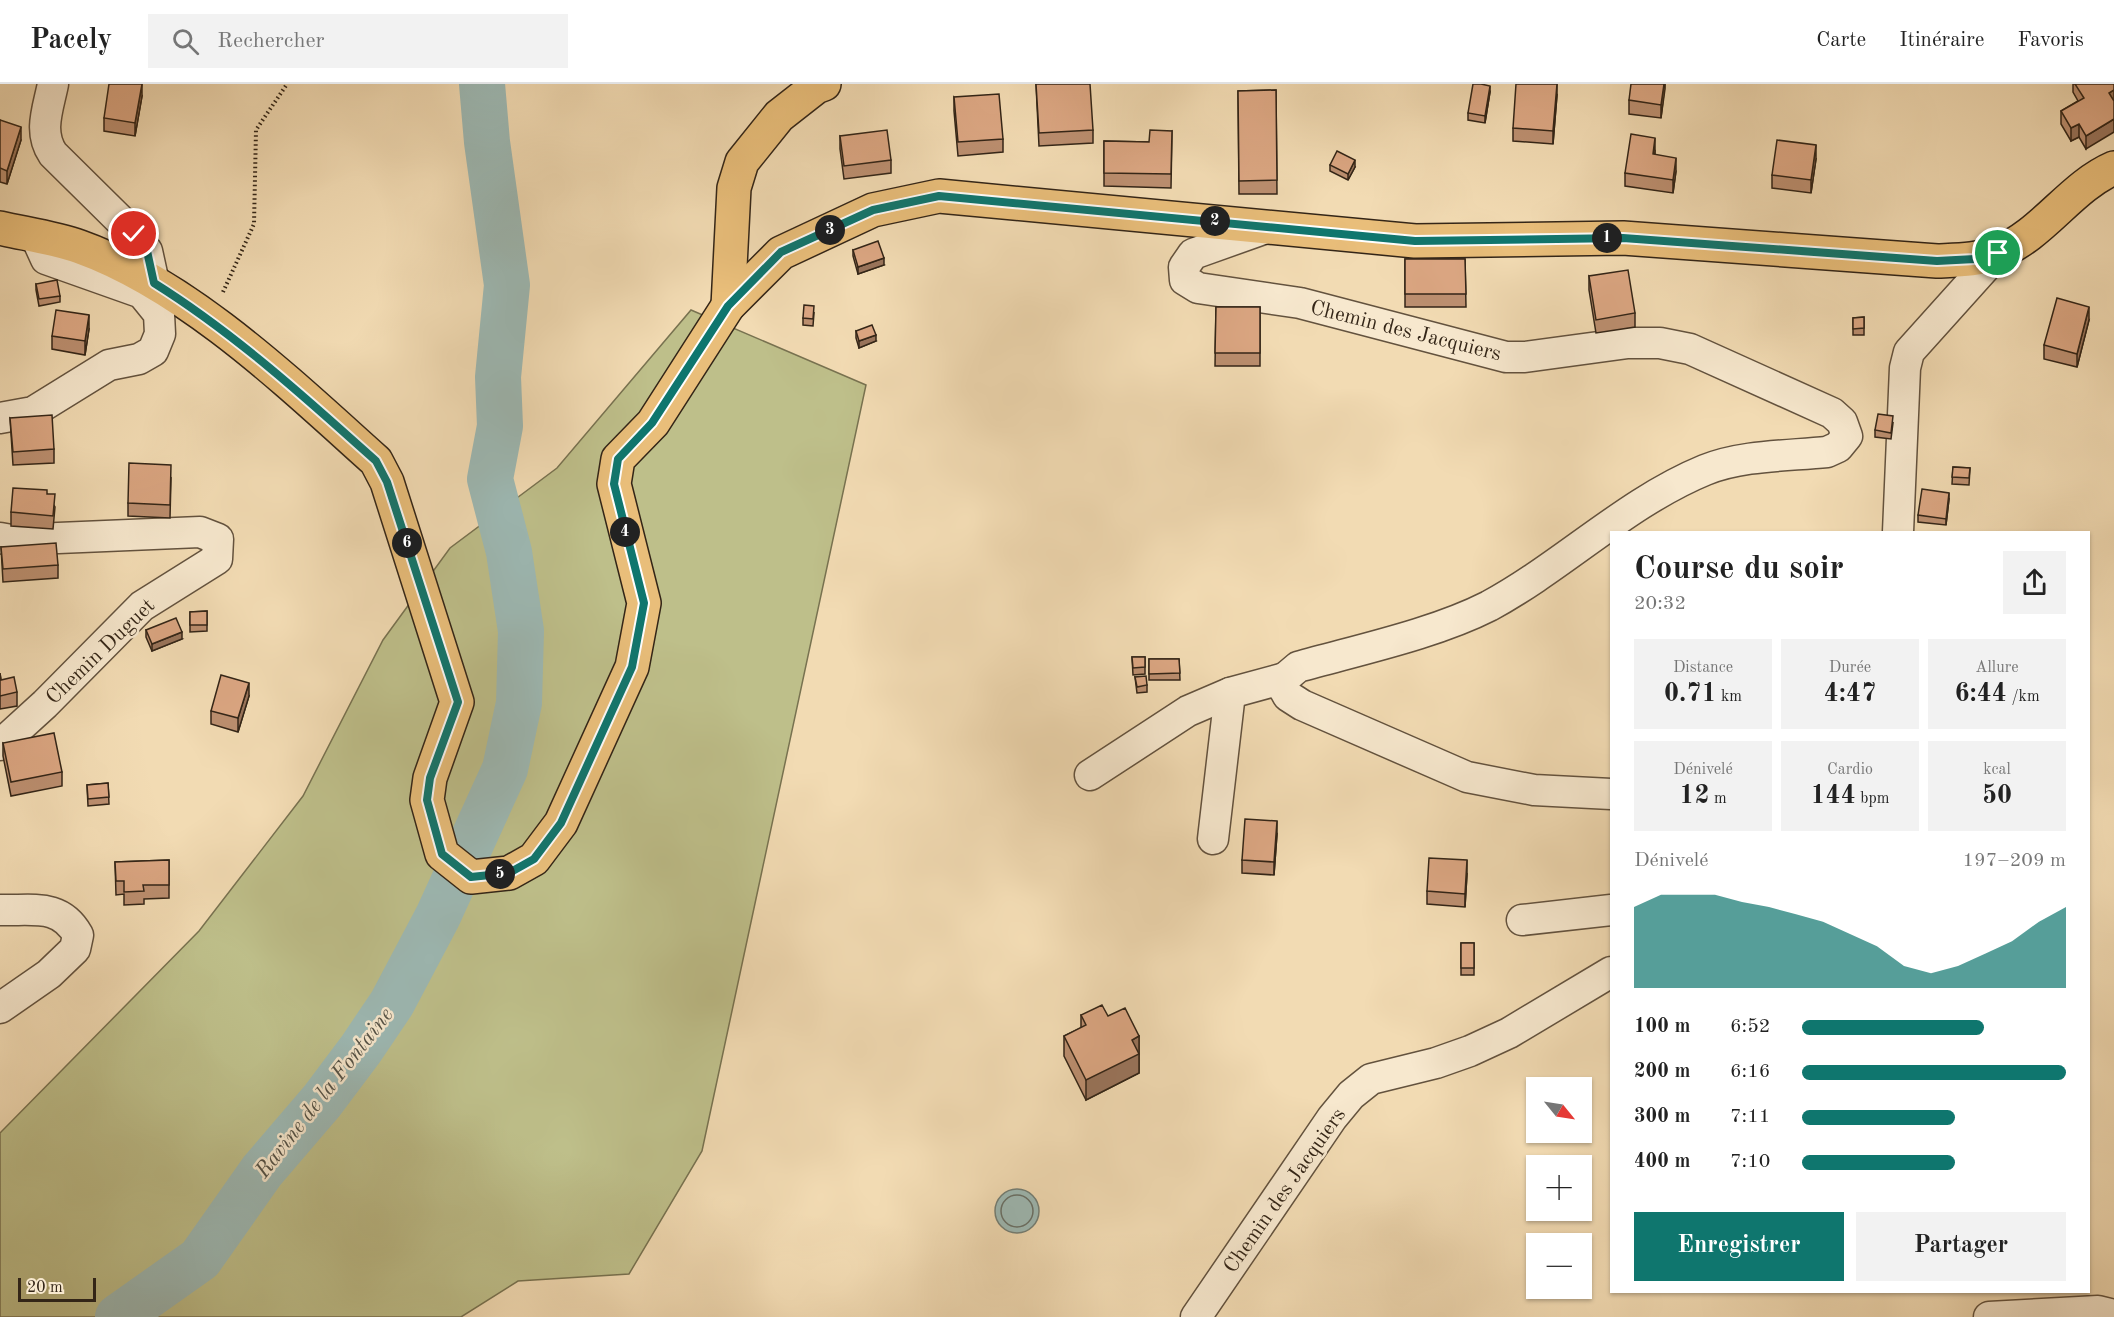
<!DOCTYPE html>
<html lang="fr">
<meta charset="utf-8">
<style>
body{margin:0;font-family:"Old Standard TT",serif;background:#f2f2f2;color:#222;height:100vh;display:flex;flex-direction:column;font-size:22px;white-space:nowrap}
*{box-sizing:border-box;margin:0}
p{font-size:20px;color:#767676}
.icon{flex:none;width:33px;height:33px;fill:none;stroke:currentColor;stroke-width:2;stroke-linecap:round;stroke-linejoin:round}
.map{position:relative;flex:1;overflow:hidden}
.panel{position:absolute;left:1610px;top:447px;width:480px;height:762px;display:flex;flex-direction:column;background:#fff;border-radius:0px;box-shadow:0 2px 4px #0004}
.panel>*{flex:none}
.needle{width:39px;rotate:120deg}
.controls{position:absolute;left:1526px;top:993px;display:grid;gap:12px}
.controls a{display:grid;place-items:center;width:66px;height:66px;border-radius:0px;background:#fff;box-shadow:0 2px 4px #0004;font-size:30px}
.scale{position:absolute;left:18px;bottom:15px;width:78px;box-sizing:border-box;padding-left:6px;border:3px solid #332517;border-top:0;font-size:16px;line-height:21px;white-space:nowrap;color:#332517;-webkit-text-stroke:4px #f7e8ce;paint-order:stroke}
.pin{position:absolute;display:grid;place-items:center;width:51px;height:51px;color:#fff;margin:-26px;border:3px solid #fff;border-radius:50%;box-shadow:0 2px 6px #0007}
.km{position:absolute;width:30px;height:30px;margin:-15px;border-radius:50%;background:#222;color:#fff;font-size:16px;line-height:30px;text-align:center}
.round{display:grid;place-items:center;flex:none;width:63px;height:63px;border-radius:0px;background:#f2f2f2}
.head{display:flex;align-items:center;justify-content:space-between;height:102px;padding:0 24px}
h1{font-size:33px;font-weight:700;line-height:45px}
.metrics{display:grid;grid-template-columns:repeat(3,1fr);gap:9px;height:102px;padding:6px 24px}
.metrics div{display:grid;align-content:center;border-radius:0px;background:#f2f2f2;text-align:center}
.metrics b{font-size:26px;font-weight:700}
.metrics small{font-size:16px;font-weight:400}
.metrics p{font-size:16px}
.chart{height:168px;padding:12px 24px}
.chart p{display:flex;justify-content:space-between}
.chart svg{width:100%;height:108px;margin-top:6px;fill:#0f766e;opacity:.7}
.cta{display:flex;gap:12px;margin-top:auto;padding:12px 24px}
.cta a{flex:1;height:69px;border-radius:0px;background:#0f766e;color:#fff;font-size:24px;font-weight:700;line-height:69px;text-align:center}
.cta a+a{background:#f2f2f2;color:#222}
ul{padding:0 24px;list-style:none;font-size:20px}
li{display:grid;grid-template-columns:96px 72px 1fr;align-items:center;height:45px}
li i{height:15px;border-radius:8px;background:#0f766e}
header{display:flex;align-items:center;gap:36px;box-sizing:border-box;height:84px;padding:0 30px;background:#fff;border-bottom:2px solid #e0e0e0}
header strong{font-size:28px}
nav{display:flex;gap:33px;margin-inline-start:auto;font-size:21px}
.search{width:420px;height:54px;background:#f2f2f2;display:flex;align-items:center;gap:15px;box-sizing:border-box;padding:0 21px;border-radius:0px;color:#767676;font-size:22px}
.map>svg:first-child{display:block}
</style>
<header>
<strong>Pacely</strong>
<div class="search"><svg class="icon" aria-label="search" viewBox="0 0 24 24"><circle cx="10" cy="10" r="6"/><path d="M15 15l6 6"/></svg>Rechercher</div>
<nav><a>Carte</a><a>Itinéraire</a><a>Favoris</a></nav>
</header>
<div class="map">
<svg width="2114" height="1233" viewBox="0 0 2114 1233">
<rect width="100%" height="100%" fill="#f2dbb3"/>
<filter id="stains"><feTurbulence type="fractalNoise" baseFrequency=".00333" numOctaves="4"/><feColorMatrix values="0 0 0 0 .2 0 0 0 0 .09 0 0 0 0 .02 0 0 0 .5 -.17"/></filter>
<radialGradient id="worn" r=".72"><stop offset=".6" stop-color="#630" stop-opacity="0"/><stop offset="1" stop-color="#630" stop-opacity=".3"/></radialGradient>
<!-- green -->
<polygon fill="#bebf8a" stroke="#787250" stroke-width="1.5" points="691,226 866,301 702,1067 629,1190 518,1197 461,1233 0,1233 0,1049 199,847 303,712 383,556 450,464 557,384"/>
<!-- water -->
<circle fill="#9db9b4" stroke="#737e75" stroke-width="1.5" cx="1017" cy="1127" r="22"/>
<g fill="none" stroke-linecap="round" stroke-linejoin="round">
<!-- shore -->
<circle stroke="#686f66" stroke-width="1.5" cx="1017" cy="1127" r="16"/>
<!-- river -->
<polyline stroke="#9db9b4" stroke-width="46" points="118,1233 200,1175 262,1087 322,1017 361,965 392,919 438,832 505,685 519,619 521,547 509,468 490,395 500,342 498,293 507,201 487,58 482,0"/>
<defs>
<g id="minor">
<path d="M53,0C48,25 38,48 53,70L134,150L147,167L154,199"/>
<path d="M1269,143L1193,170L1184,183L1185,196L1198,204L1300,219L1506,273H1525L1628,259H1660L1690,265L1832,329L1842,338L1847,352L1838,363L1827,368C1787,372 1742,371 1705,386C1627,418 1563,482 1489,522C1434,550 1358,566 1298,583L1285,594L1283,603L1288,612L1302,621L1467,693L1534,706L1611,710"/>
<polyline points="0,334 33,328 109,281 139,275 153,267 160,250 159,230 142,209 46,175 36,153"/>
<polyline points="1898,448 1905,284 1909,268 1998,169"/>
<polyline points="0,454 11,456 200,448 218,455 217,475 142,522 45,620 0,661"/>
<polyline points="1090,691 1188,627 1230,609 1285,594"/>
<polyline points="1213,755 1230,609"/>
<path d="M0,826C33,827 60,819 78,851L75,865L49,890L0,924"/>
<polyline points="1522,836 1611,826"/>
<polyline points="1196,1233 1332,1034 1351,1011 1371,995 1436,979 1470,967 1509,949 1611,888"/>
<polyline points="1989,1233 2098,1227 2114,1231"/>
</g>
<g id="major">
<path d="M0,144C26,150 55,154 80,163C189,202 291,301 376,377L387,398L457,618L430,694L427,716L442,770L471,793L509,789L534,775L561,739L632,583L644,519L614,400L618,375L653,339L728,222L781,169L873,126L939,112L1415,157L1623,154L1937,177C1957,176 1978,176 1997,169C2043,151 2070,103 2114,84"/>
<polyline points="728,222 734,104 742,78 779,32 816,3 824,0"/>
</g>
</defs>
<!-- minor casing -->
<use href="#minor" stroke="#63523e" stroke-width="33"/>
<!-- major casing -->
<use href="#major" stroke="#332517" stroke-width="36"/>
<!-- path -->
<polyline stroke="#332517" stroke-width="4" stroke-dasharray="1.5 3" stroke-linecap="butt" points="223,208 254,140 256,46 287,0"/>
<!-- minor -->
<use href="#minor" stroke="#f7e8ce" stroke-width="30"/>
<!-- major -->
<use href="#major" stroke="#e9be7a" stroke-width="33"/>
</g>
<!-- wall -->
<g fill="#bc8f70" stroke="#332517" stroke-width="1.5">
<polygon points="1036,0 1093,46 1093,59 1039,62"/>
<polygon points="1665,0 1661,34 1629,30 1629,16"/>
<polygon points="2073,0 2114,0 2086,65 2079,53 2071,57 2061,40 2061,27 2078,17 2073,8"/>
<polygon points="1276,6 1277,110 1239,110 1238,7"/>
<polygon points="1490,8 1485,39 1468,36 1468,29"/>
<polygon points="1557,11 1553,60 1513,57 1513,44"/>
<polygon points="142,12 135,52 104,47 104,34"/>
<polygon points="954,13 1003,55 1003,68 958,72 954,27"/>
<polygon points="0,36 21,56 7,100 0,98"/>
<polygon points="1172,47 1171,104 1104,102 1104,57 1149,58"/>
<polygon points="840,52 891,76 891,89 844,95 840,65"/>
<polygon points="1655,67 1655,70 1676,87 1673,109 1625,102 1625,89"/>
<polygon points="1816,75 1811,109 1772,104 1772,91"/>
<polygon points="1330,81 1355,83 1348,96 1330,87"/>
<polygon points="853,166 884,181 858,190 853,172"/>
<polygon points="1405,175 1465,175 1466,223 1405,223"/>
<polygon points="1589,192 1635,229 1635,243 1596,249 1589,206"/>
<polygon points="36,200 60,212 60,218 39,222 36,206"/>
<polygon points="1216,223 1260,223 1260,282 1215,282"/>
<polygon points="814,229 813,242 803,241 803,234"/>
<polygon points="1864,233 1864,251 1853,251 1853,234"/>
<polygon points="2089,236 2077,283 2044,275 2044,261"/>
<polygon points="89,245 85,271 52,265 52,252"/>
<polygon points="856,247 876,257 859,264 856,254"/>
<polygon points="10,334 54,365 54,379 13,381"/>
<polygon points="1893,339 1891,355 1875,353 1875,346"/>
<polygon points="1953,383 1970,384 1969,401 1952,400"/>
<polygon points="171,394 170,434 128,432 128,419"/>
<polygon points="47,410 55,423 53,445 11,442 11,428"/>
<polygon points="1949,415 1946,441 1918,438 1918,431"/>
<polygon points="1,463 58,481 58,494 3,498"/>
<polygon points="207,527 207,547 190,548 190,528"/>
<polygon points="146,546 182,555 152,567 146,553"/>
<polygon points="1132,573 1145,573 1145,590 1133,591"/>
<polygon points="1149,575 1179,575 1180,596 1149,596"/>
<polygon points="0,589 1,596 17,608 17,622 0,625"/>
<polygon points="1135,593 1147,601 1147,608 1137,609"/>
<polygon points="249,612 238,648 211,640 211,627"/>
<polygon points="3,659 62,688 62,702 11,712 3,672"/>
<polygon points="108,699 109,720 88,722 87,701"/>
<polygon points="1277,750 1274,791 1242,789 1242,776"/>
<polygon points="169,776 169,814 144,815 144,820 124,821 124,810 116,811 115,778"/>
<polygon points="1467,790 1465,823 1427,820 1427,807"/>
<rect x="1461" y="859" width="13" height="32"/>
<polygon points="1081,931 1108,932 1139,952 1139,989 1086,1016 1064,972 1064,952 1081,944"/>
</g>
<!-- shaded-wall -->
<g fill="#99745b" stroke="#332517" stroke-width="1.5">
<polygon points="142,0 142,12 135,52 135,39"/>
<polygon points="1557,0 1557,11 1553,60 1553,47"/>
<polygon points="1664,0 1665,0 1665,5 1661,34 1661,21"/>
<polygon points="1490,2 1490,8 1485,39 1485,32"/>
<polygon points="2114,6 2114,19 2109,9"/>
<polygon points="2114,35 2114,48 2086,65 2086,52"/>
<polygon points="2079,40 2079,53 2071,57 2071,44"/>
<polygon points="21,43 21,56 7,100 7,87"/>
<polygon points="1655,54 1655,67 1653,83 1653,70"/>
<polygon points="1816,61 1816,75 1811,109 1811,96"/>
<polygon points="1676,74 1676,87 1673,109 1673,96"/>
<polygon points="1355,76 1355,83 1348,96 1348,90"/>
<polygon points="884,174 884,181 858,190 858,183"/>
<polygon points="2089,223 2089,236 2077,283 2077,270"/>
<polygon points="89,231 89,245 85,271 85,257"/>
<polygon points="876,251 876,257 859,264 859,257"/>
<polygon points="1949,409 1949,415 1946,441 1946,435"/>
<polygon points="182,548 182,555 152,567 152,560"/>
<polygon points="249,599 249,612 238,648 238,634"/>
<polygon points="1277,737 1277,750 1274,791 1274,778"/>
<polygon points="1467,776 1467,790 1465,823 1465,810"/>
<polygon points="1139,952 1139,989 1086,1016 1086,996 1132,956"/>
</g>
<!-- building -->
<g fill="#dba682" stroke="#332517" stroke-width="1.5">
<polygon points="109,0 142,0 135,39 104,34"/>
<polygon points="1036,0 1090,0 1093,46 1039,49"/>
<polygon points="1473,0 1481,0 1490,2 1485,32 1468,29"/>
<polygon points="1516,0 1557,0 1553,47 1513,44"/>
<polygon points="1631,0 1664,0 1661,21 1629,16"/>
<polygon points="2075,0 2114,0 2114,6 2109,9 2114,17 2114,35 2086,52 2079,40 2071,44 2061,27 2084,14"/>
<polygon points="1276,6 1277,96 1239,97 1238,7"/>
<polygon points="999,10 1003,55 958,58 954,13"/>
<polygon points="0,36 21,43 7,87 0,84"/>
<polygon points="887,46 891,76 844,82 840,52"/>
<polygon points="1150,46 1172,47 1171,90 1104,89 1104,57 1149,58"/>
<polygon points="1631,50 1655,54 1653,70 1676,74 1673,96 1625,89"/>
<polygon points="1777,56 1816,61 1811,96 1772,91"/>
<polygon points="1337,67 1355,76 1348,90 1330,81"/>
<polygon points="878,157 884,174 858,183 853,166"/>
<polygon points="1405,175 1465,175 1466,210 1405,210"/>
<polygon points="1628,186 1635,229 1596,236 1589,192"/>
<polygon points="57,196 60,212 39,215 36,200"/>
<polygon points="2057,214 2089,223 2077,270 2044,261"/>
<polygon points="804,221 814,222 813,235 803,234"/>
<polygon points="1216,223 1260,223 1260,269 1215,269"/>
<polygon points="56,226 89,231 85,257 52,252"/>
<polygon points="1864,233 1864,244 1853,245 1853,234"/>
<polygon points="872,241 876,251 859,257 856,247"/>
<polygon points="1878,330 1893,332 1891,349 1875,346"/>
<polygon points="52,331 54,365 13,368 10,334"/>
<polygon points="129,379 171,381 170,421 128,419"/>
<polygon points="1953,383 1970,384 1969,394 1952,393"/>
<polygon points="13,404 47,406 47,410 55,410 53,432 11,428"/>
<polygon points="1922,405 1949,409 1946,435 1918,431"/>
<polygon points="56,459 58,481 3,485 1,463"/>
<polygon points="207,527 207,541 190,541 190,528"/>
<polygon points="176,534 182,548 152,560 146,546"/>
<polygon points="1132,573 1145,573 1145,583 1133,584"/>
<polygon points="1149,575 1179,575 1180,589 1149,590"/>
<polygon points="0,589 1,596 14,593 17,608 0,612"/>
<polygon points="221,591 249,599 238,634 211,627"/>
<polygon points="1146,592 1147,601 1137,603 1135,593"/>
<polygon points="54,649 62,688 11,698 3,659"/>
<polygon points="108,699 109,713 88,715 87,701"/>
<polygon points="1245,735 1277,737 1274,778 1242,776"/>
<polygon points="1429,774 1467,776 1465,810 1427,807"/>
<polygon points="169,776 169,801 143,801 144,807 124,808 124,797 116,797 115,778"/>
<rect x="1461" y="859" width="13" height="25"/>
<polygon points="1102,921 1108,932 1125,924 1139,952 1132,956 1139,970 1086,996 1064,952 1086,941 1081,931"/>
</g>
<g fill="none" stroke-linecap="round" stroke-linejoin="round">
<defs>
<path id="route" d="M134,150L147,167L154,199C234,249 306,314 376,377L387,398L458,618L430,694L427,716L442,770L471,793L509,789L534,775L561,739L632,583L644,519L614,400L618,375L652,339L728,222L781,168L873,126L939,112L1415,157L1623,154L1937,177L1975,175L1998,169"/>
</defs>
<!-- route casing -->
<use href="#route" stroke="#fff" stroke-width="12"/>
<!-- route -->
<use href="#route" stroke="#0f766e" stroke-width="8"/>
</g>
<g text-anchor="middle" stroke-width="5" stroke-linejoin="round" paint-order="stroke">
<!-- street labels -->
<g font-size="21" fill="#332517" stroke="#f7e8ce">
<text transform="translate(1406 246) rotate(14)" y="7">Chemin des Jacquiers</text>
<text transform="translate(100 567) rotate(-44)" y="7">Chemin Duguet</text>
<text transform="translate(1284 1106) rotate(-55)" y="7">Chemin des Jacquiers</text>
</g>
<!-- water labels -->
<g font-size="22" font-style="italic" fill="#535146" stroke="#f7e8ce">
<text transform="translate(323 1008) rotate(-52)" y="8">Ravine de la Fontaine</text>
</g>
</g>
<rect width="100%" height="100%" filter="url(#stains)"/>
<rect width="100%" height="100%" fill="url(#worn)"/>
</svg>
<div class="controls">
<a><svg class="needle" viewBox="-14 -14 28 28"><path d="M0-13l5 13h-10z" fill="#e53935"/><path d="M0 13l5-13h-10z" fill="#767676"/></svg></a>
<a>+</a>
<a>−</a>
</div>
<div class="scale">20 m</div>
<div class="pin" style="left:1998px;top:169px;background:#1e9e55"><svg class="icon" aria-label="arrive" viewBox="0 0 24 24"><path d="M6 21V4h12l-3 4 3 4H6"/></svg></div>
<div class="pin" style="left:134px;top:150px;background:#d93025"><svg class="icon" aria-label="check" viewBox="0 0 24 24"><path d="M5 12l5 5 9-10"/></svg></div>
<b class="km" style="left:1607px;top:154px">1</b>
<b class="km" style="left:1215px;top:137px">2</b>
<b class="km" style="left:830px;top:146px">3</b>
<b class="km" style="left:625px;top:448px">4</b>
<b class="km" style="left:500px;top:790px">5</b>
<b class="km" style="left:407px;top:459px">6</b>
<section class="panel">
<div class="head"><div><h1>Course du soir</h1><p>20:32</p></div><a class="round"><svg class="icon" aria-label="share" viewBox="0 0 24 24"><path d="M12 15V3M7 8l5-5 5 5M5 13v7h14v-7"/></svg></a></div>
<div class="metrics">
<div><p>Distance</p><b>0.71<small> km</small></b></div>
<div><p>Durée</p><b>4:47</b></div>
<div><p>Allure</p><b>6:44<small> /km</small></b></div>
</div>
<div class="metrics">
<div><p>Dénivelé</p><b>12<small> m</small></b></div>
<div><p>Cardio</p><b>144<small> bpm</small></b></div>
<div><p>kcal</p><b>50</b></div>
</div>
<div class="chart"><p><span>Dénivelé</span>197–209 m</p>
<svg viewBox="0 0 160 44" preserveAspectRatio="none"><path d="M0 44V11L10 6L20 6L30 6L40 9L50 11L60 14L70 17L80 22L90 27L100 35L110 38L120 35L130 30L140 25L150 17L160 11V44z"/></svg>
</div>
<ul>
<li><b>100 m</b>6:52<i style="width:69%"></i></li>
<li><b>200 m</b>6:16<i style="width:100%"></i></li>
<li><b>300 m</b>7:11<i style="width:58%"></i></li>
<li><b>400 m</b>7:10<i style="width:58%"></i></li>
</ul>
<div class="cta"><a>Enregistrer</a><a>Partager</a></div>
</section>
</div>
